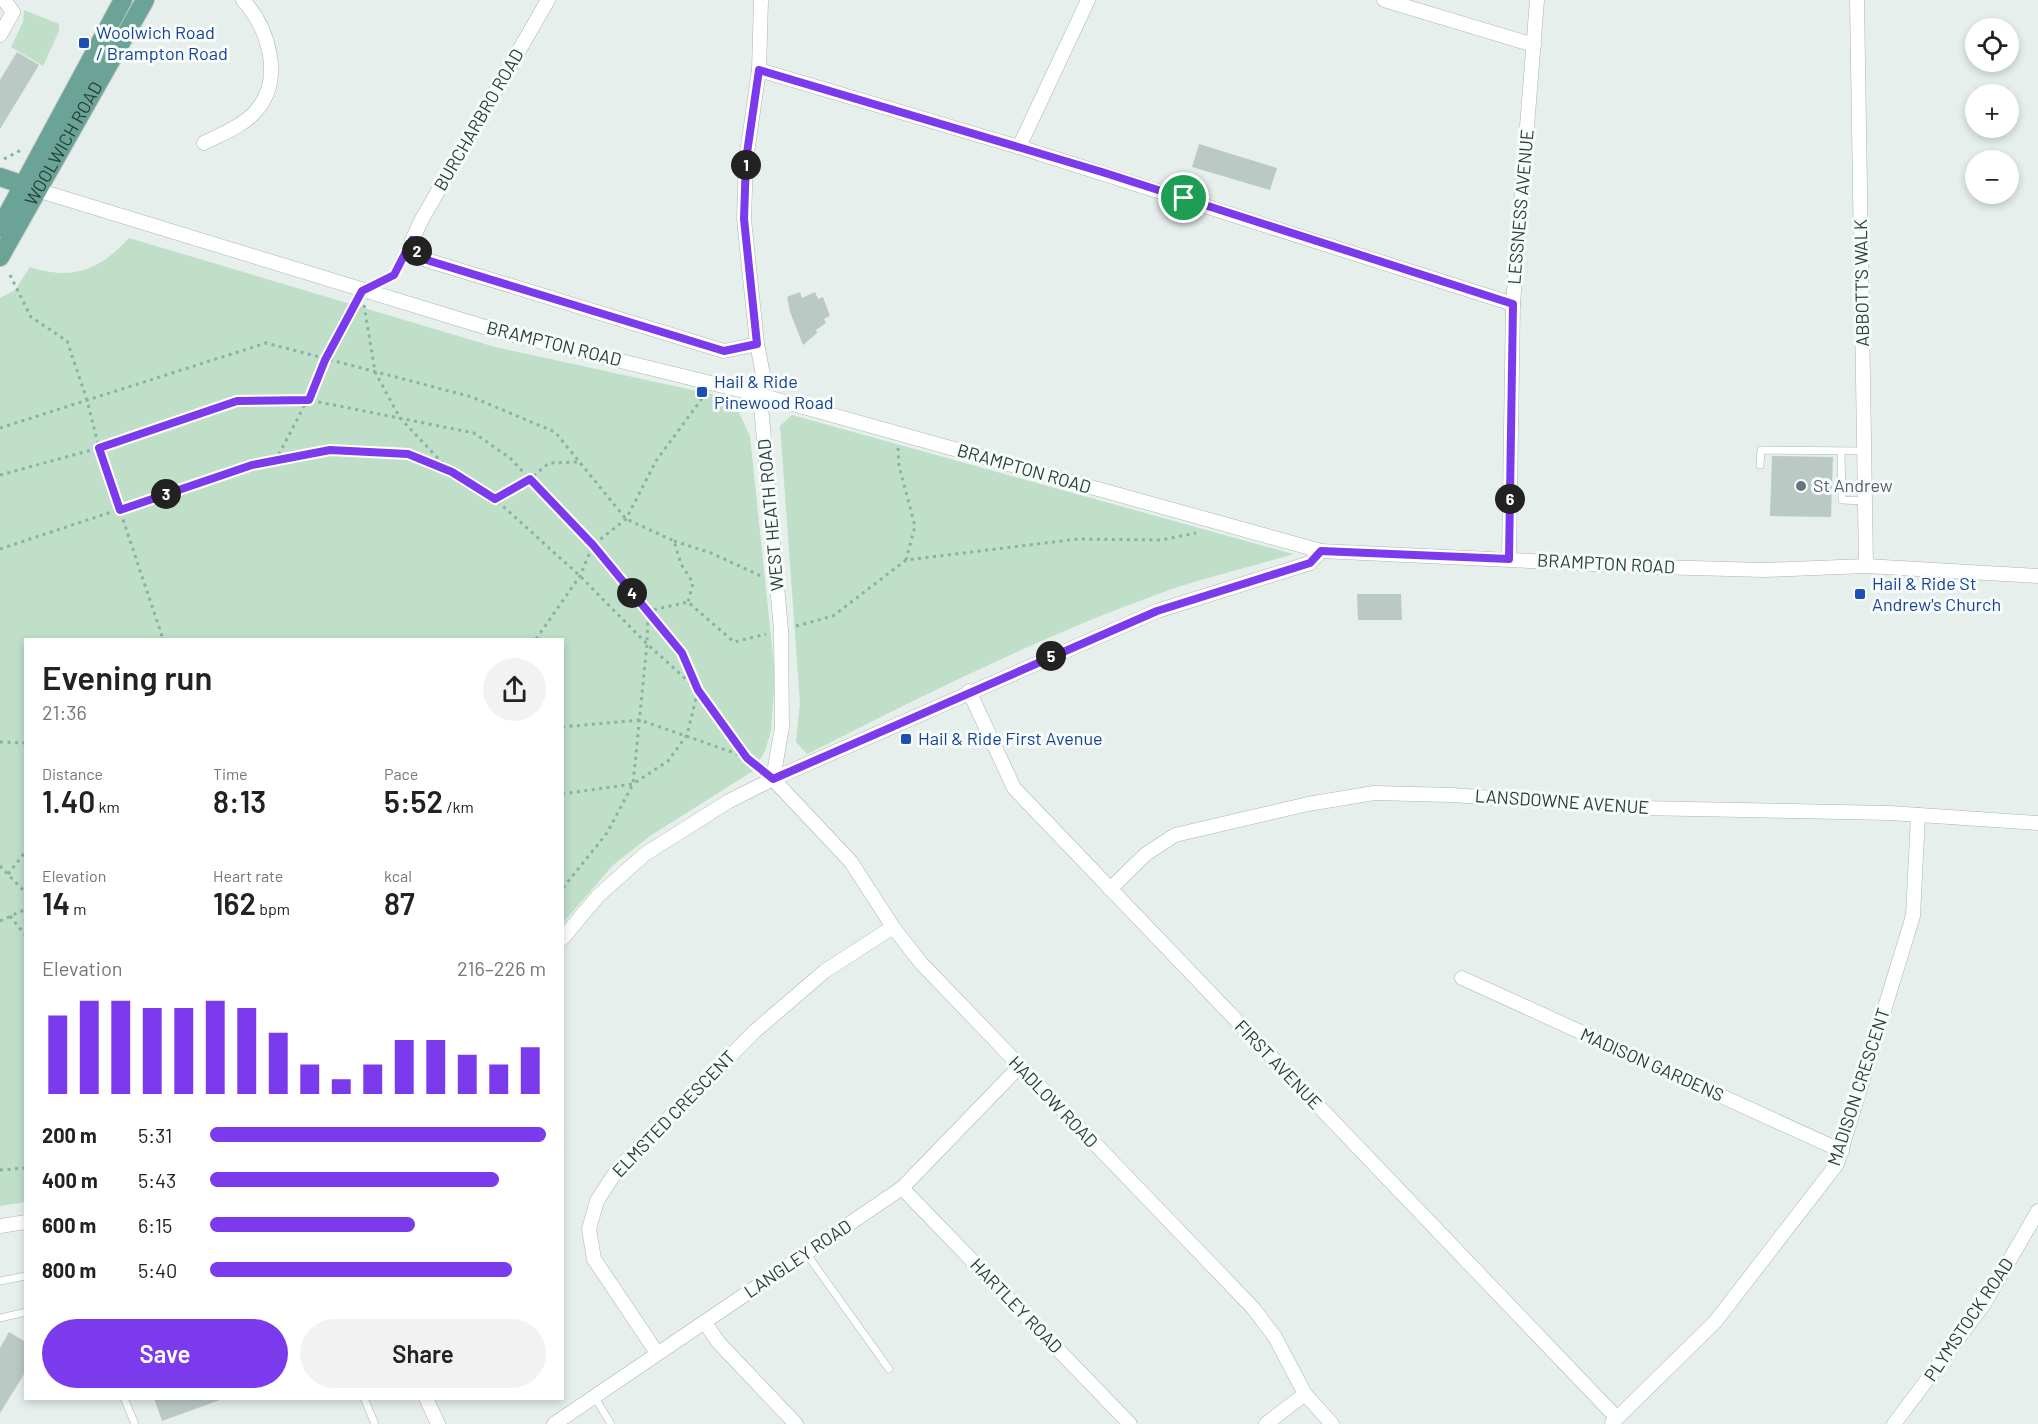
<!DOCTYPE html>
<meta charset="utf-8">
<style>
body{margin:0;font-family:Barlow,sans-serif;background:#f2f2f2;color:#222;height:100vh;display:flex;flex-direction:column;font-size:22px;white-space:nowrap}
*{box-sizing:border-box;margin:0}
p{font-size:20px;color:#767676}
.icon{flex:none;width:33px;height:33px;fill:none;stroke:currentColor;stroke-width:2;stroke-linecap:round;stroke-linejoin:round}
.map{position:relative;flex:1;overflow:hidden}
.side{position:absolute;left:24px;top:638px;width:540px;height:762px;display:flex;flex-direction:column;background:#fff;border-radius:0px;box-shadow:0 3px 9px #0003}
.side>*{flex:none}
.fabs{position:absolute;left:1965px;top:18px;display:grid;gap:12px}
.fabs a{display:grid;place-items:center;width:54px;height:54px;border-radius:50%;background:#fff;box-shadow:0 3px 9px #0003;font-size:30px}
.pin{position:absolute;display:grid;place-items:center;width:51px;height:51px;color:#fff;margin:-26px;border:3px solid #fff;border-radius:50%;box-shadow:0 2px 6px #0007}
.km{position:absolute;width:30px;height:30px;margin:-15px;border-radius:50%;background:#222;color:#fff;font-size:16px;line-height:30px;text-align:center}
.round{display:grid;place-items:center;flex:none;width:63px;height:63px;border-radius:32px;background:#f2f2f2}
.headline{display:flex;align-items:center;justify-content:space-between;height:102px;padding:0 18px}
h1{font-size:33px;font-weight:600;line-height:45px}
.stats{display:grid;grid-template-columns:repeat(3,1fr);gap:9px;height:102px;padding:6px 18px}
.stats div{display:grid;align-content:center}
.stats b{font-size:30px;font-weight:600}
.stats small{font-size:16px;font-weight:400}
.stats p{font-size:16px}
.chart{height:168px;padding:12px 18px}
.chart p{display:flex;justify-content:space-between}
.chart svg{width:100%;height:108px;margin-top:6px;stroke:#7c3aed;stroke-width:6}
.action{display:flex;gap:12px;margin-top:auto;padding:12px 18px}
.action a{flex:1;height:69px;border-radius:36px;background:#7c3aed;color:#fff;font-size:24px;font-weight:600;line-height:69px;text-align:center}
.action a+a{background:#f2f2f2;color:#222}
ul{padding:0 18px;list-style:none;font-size:20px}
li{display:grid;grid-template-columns:96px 72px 1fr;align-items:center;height:45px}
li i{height:15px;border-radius:8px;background:#7c3aed}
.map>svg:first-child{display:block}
</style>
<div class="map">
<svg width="2038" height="1424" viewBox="0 0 2038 1424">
<rect width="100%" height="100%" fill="#e6efeb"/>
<!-- green -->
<g fill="#bfdfc9">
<polygon points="24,10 59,24 59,31 43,66 11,47 23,22"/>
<path d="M129,238L495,347L720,396L739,413L750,436L775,675L771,731L765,751L753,771L650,836L613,865L563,923L562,639H26V1202L0,1206V298L15,290L30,267C72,281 100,270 129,238Z"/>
<path d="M792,415L1293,554C1249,568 1201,578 1158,594C1037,638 922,696 807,754L796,742L800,703L780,426Z"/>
</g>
<!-- building -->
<g fill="#bbc9c4">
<polygon points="17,52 39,65 0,129 0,80"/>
<polygon points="1199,144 1277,168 1270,190 1192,167"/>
<polygon points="800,292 802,298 815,292 818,299 823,297 830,316 824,319 826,323 816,330 817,333 803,345 790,312 787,297"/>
<polygon points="1772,456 1833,457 1831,517 1770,516"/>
<polygon points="1357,594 1401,594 1402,620 1358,620"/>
<polygon points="9,1332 26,1342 26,1371 0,1413 0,1348"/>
<polygon points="154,1398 220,1398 220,1400 162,1421"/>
</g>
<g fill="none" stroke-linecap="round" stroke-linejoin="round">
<defs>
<g id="lane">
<polyline points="1841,452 1842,500 1865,501"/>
<polyline points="1760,465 1761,450 1865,451"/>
<polyline points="806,1253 889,1369"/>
<polyline points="0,1281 26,1276"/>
<polyline points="0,1318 26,1312"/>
<polyline points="594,1396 611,1424"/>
<polyline points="124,1398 135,1424"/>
<polyline points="364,1398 375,1424"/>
</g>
<g id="street">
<polyline points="548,0 422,219 412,240 420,258 724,351 757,344"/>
<polyline points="761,0 759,70 746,160 744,219 757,344 763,375 760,395 781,630 782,727 773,779"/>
<polyline points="1384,0 1534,45"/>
<polyline points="1857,0 1866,566"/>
<polyline points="0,35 13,12 4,0"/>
<polyline points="759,70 1019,147 1513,304"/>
<path d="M204,143C221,134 243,126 256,111C284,79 269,29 243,0"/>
<polyline points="1019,147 1088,0"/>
<polyline points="37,190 498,331 760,395 1321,551 1657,567 1764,570 1866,566 2038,576"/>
<polyline points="1509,559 1513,304 1537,0"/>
<polyline points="969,691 1014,788 1617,1418"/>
<polyline points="773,779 851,862 893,927 921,963 1253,1308 1275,1337 1305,1394 1332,1424"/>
<polyline points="1110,889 1146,854 1175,835 1308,804 1374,793 1452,795 1639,808 1890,813 2038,823"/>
<polyline points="562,939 598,896 645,854 729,801 773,779 1157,611 1310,563 1321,551"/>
<polyline points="1462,978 1842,1151"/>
<polyline points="902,1188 1130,1424"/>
<polyline points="0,1226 26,1222"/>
<polyline points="705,1323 719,1343 796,1424"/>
<polyline points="657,1353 594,1259 589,1229 597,1201 617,1170 755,1031 825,971 893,927"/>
<polyline points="426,1398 438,1424"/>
<polyline points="1612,1423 1715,1322 1837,1164 1913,916 1918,815"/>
<polyline points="554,1424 902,1188 1019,1067"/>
<polyline points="1266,1424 1305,1394"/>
<polyline points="1894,1424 1984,1304 2038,1211"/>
</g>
<g id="primary">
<polyline points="0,177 32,188"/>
<polyline points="0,228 123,0"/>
<path id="s1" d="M0,257L145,0"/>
</g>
</defs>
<!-- lane casing -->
<use href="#lane" stroke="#a8b7b2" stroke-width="8"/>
<!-- street casing -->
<use href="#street" stroke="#a8b7b2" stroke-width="15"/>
<!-- primary casing -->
<use href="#primary" stroke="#c2cac8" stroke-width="20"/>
<!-- path -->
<g stroke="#87b2a5" stroke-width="3" stroke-dasharray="3 4.5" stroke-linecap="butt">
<polyline points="4,159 23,149"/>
<polyline points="10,275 31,317 67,341 87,400 99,448 163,639"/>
<polyline points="383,280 394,275 404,256"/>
<polyline points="364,305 375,372 400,418 451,472"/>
<polyline points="0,428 266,343 472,397 555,432 626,519 674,541 681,564 693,583 688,602"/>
<polyline points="898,448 899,466 915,526 906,560"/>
<path d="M275,461C304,409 328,355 356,302"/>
<polyline points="0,475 99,448 237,401 309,400 474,433 510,458 593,545 648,611 647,644 633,784 607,833 562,889"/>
<polyline points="495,499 530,479 549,463 577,462"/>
<polyline points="674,541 711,553 761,576"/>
<polyline points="0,549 253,465 330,450 408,454 452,473 495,499 580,576 647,644 698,690 747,758 760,768"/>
<polyline points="796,626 833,616 906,560 1078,539 1161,540 1196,533"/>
<polyline points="536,639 580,576 593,545 626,519 656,461 703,397"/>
<polyline points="562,727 640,720 746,757"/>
<polyline points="0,742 26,743"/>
<polyline points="562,794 633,784 668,761 687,735 698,690 682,653 648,611 688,602 734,642 766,634"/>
<polyline points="0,866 26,893"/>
<polyline points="8,874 26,851"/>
<polyline points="10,916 26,936"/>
<polyline points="0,921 26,909"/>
<polyline points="0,1170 26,1168"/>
</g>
<!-- lane -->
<use href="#lane" stroke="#fff" stroke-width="7"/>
<!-- street -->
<use href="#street" stroke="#fff" stroke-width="14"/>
<!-- primary -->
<use href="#primary" stroke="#6ba396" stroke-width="18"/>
</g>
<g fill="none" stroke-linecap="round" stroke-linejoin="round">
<defs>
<polygon id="route" points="759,70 1102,172 1513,304 1509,559 1321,551 1310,563 1157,611 773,779 747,758 698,690 682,653 593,545 530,479 495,499 452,472 408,454 330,450 252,465 120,510 99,448 237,401 309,400 325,360 362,291 394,275 412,240 420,258 724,351 757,344 744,219 746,160"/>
</defs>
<!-- route casing -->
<use href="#route" stroke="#fff" stroke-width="12"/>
<!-- route -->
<use href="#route" stroke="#7c3aed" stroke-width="8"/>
</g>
<!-- markers -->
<g fill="#1a4fb4" stroke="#f7fbf9" stroke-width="2">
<rect x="78" y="37" width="12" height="12" rx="3"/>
<rect x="696" y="386" width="12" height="12" rx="3"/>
<rect x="1854" y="588" width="12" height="12" rx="3"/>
<rect x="900" y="733" width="12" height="12" rx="3"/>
</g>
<circle fill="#6b7280" stroke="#f7fbf9" stroke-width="2" cx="1801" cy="486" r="6"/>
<g text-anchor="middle" stroke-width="6" stroke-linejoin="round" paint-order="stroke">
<!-- transit labels -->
<g font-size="18" fill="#164399" stroke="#f7fbf9" text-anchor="start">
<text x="96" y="39">Woolwich Road<tspan x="96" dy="21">/ Brampton Road</tspan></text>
<text x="714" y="388">Hail &amp; Ride<tspan x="714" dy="21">Pinewood Road</tspan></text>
<text x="1872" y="590">Hail &amp; Ride St<tspan x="1872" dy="21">Andrew's Church</tspan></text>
<text x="918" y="745">Hail &amp; Ride First Avenue</text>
</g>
<!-- street labels -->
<g font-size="18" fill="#25413a" stroke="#f7fbf9">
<text transform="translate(479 120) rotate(-60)" y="6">BURCHARBRO ROAD</text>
<text dy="6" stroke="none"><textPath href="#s1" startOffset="130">WOOLWICH ROAD</textPath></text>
<text transform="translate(1521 207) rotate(-85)" y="6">LESSNESS AVENUE</text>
<text transform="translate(1862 283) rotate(-91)" y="6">ABBOTT'S WALK</text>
<text transform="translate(554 344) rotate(14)" y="6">BRAMPTON ROAD</text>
<text transform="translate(1024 469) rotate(16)" y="6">BRAMPTON ROAD</text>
<text transform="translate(771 515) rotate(-95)" y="6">WEST HEATH ROAD</text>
<text transform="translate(1606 564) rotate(3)" y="6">BRAMPTON ROAD</text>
<text transform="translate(1562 802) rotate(4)" y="6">LANSDOWNE AVENUE</text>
<text transform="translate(1278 1065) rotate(46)" y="6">FIRST AVENUE</text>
<text transform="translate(1652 1065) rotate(24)" y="6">MADISON GARDENS</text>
<text transform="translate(1859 1087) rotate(-72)" y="6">MADISON CRESCENT</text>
<text transform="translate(1053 1102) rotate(46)" y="6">HADLOW ROAD</text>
<text transform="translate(674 1114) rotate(-46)" y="6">ELMSTED CRESCENT</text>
<text transform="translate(798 1259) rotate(-34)" y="6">LANGLEY ROAD</text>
<text transform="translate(1016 1306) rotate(46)" y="6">HARTLEY ROAD</text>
<text transform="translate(1969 1320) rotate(-56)" y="6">PLYMSTOCK ROAD</text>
</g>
<!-- worship labels -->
<g font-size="18" fill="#5b616d" stroke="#f7fbf9" text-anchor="start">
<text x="1813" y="492">St Andrew</text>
</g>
</g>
</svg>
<div class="fabs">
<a><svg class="icon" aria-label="locate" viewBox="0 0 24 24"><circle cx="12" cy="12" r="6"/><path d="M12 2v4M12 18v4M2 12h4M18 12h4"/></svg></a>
<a>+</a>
<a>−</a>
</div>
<div class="pin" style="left:1184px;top:198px;background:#1e9e55"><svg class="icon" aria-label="arrive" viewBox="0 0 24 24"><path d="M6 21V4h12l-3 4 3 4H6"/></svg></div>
<b class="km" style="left:746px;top:165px">1</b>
<b class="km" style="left:417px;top:251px">2</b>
<b class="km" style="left:166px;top:494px">3</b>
<b class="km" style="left:632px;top:593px">4</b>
<b class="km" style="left:1051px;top:656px">5</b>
<b class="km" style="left:1510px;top:499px">6</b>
<section class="side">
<div class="headline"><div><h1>Evening run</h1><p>21:36</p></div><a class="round"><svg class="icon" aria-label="share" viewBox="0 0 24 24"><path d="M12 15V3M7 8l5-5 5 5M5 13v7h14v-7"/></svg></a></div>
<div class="stats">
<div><p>Distance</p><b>1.40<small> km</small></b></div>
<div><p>Time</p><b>8:13</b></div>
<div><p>Pace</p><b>5:52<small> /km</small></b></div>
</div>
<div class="stats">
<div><p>Elevation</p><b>14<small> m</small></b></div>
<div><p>Heart rate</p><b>162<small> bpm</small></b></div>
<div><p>kcal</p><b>87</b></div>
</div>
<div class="chart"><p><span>Elevation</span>216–226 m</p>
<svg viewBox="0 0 160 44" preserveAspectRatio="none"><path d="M5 44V12M15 44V6M25 44V6M35 44V9M45 44V9M55 44V6M65 44V9M75 44V19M85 44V32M95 44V38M105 44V32M115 44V22M125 44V22M135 44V28M145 44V32M155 44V25"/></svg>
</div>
<ul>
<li><b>200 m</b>5:31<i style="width:100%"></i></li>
<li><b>400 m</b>5:43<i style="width:86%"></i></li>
<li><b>600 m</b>6:15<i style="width:61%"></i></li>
<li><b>800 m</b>5:40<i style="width:90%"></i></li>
</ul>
<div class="action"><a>Save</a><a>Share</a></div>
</section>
</div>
